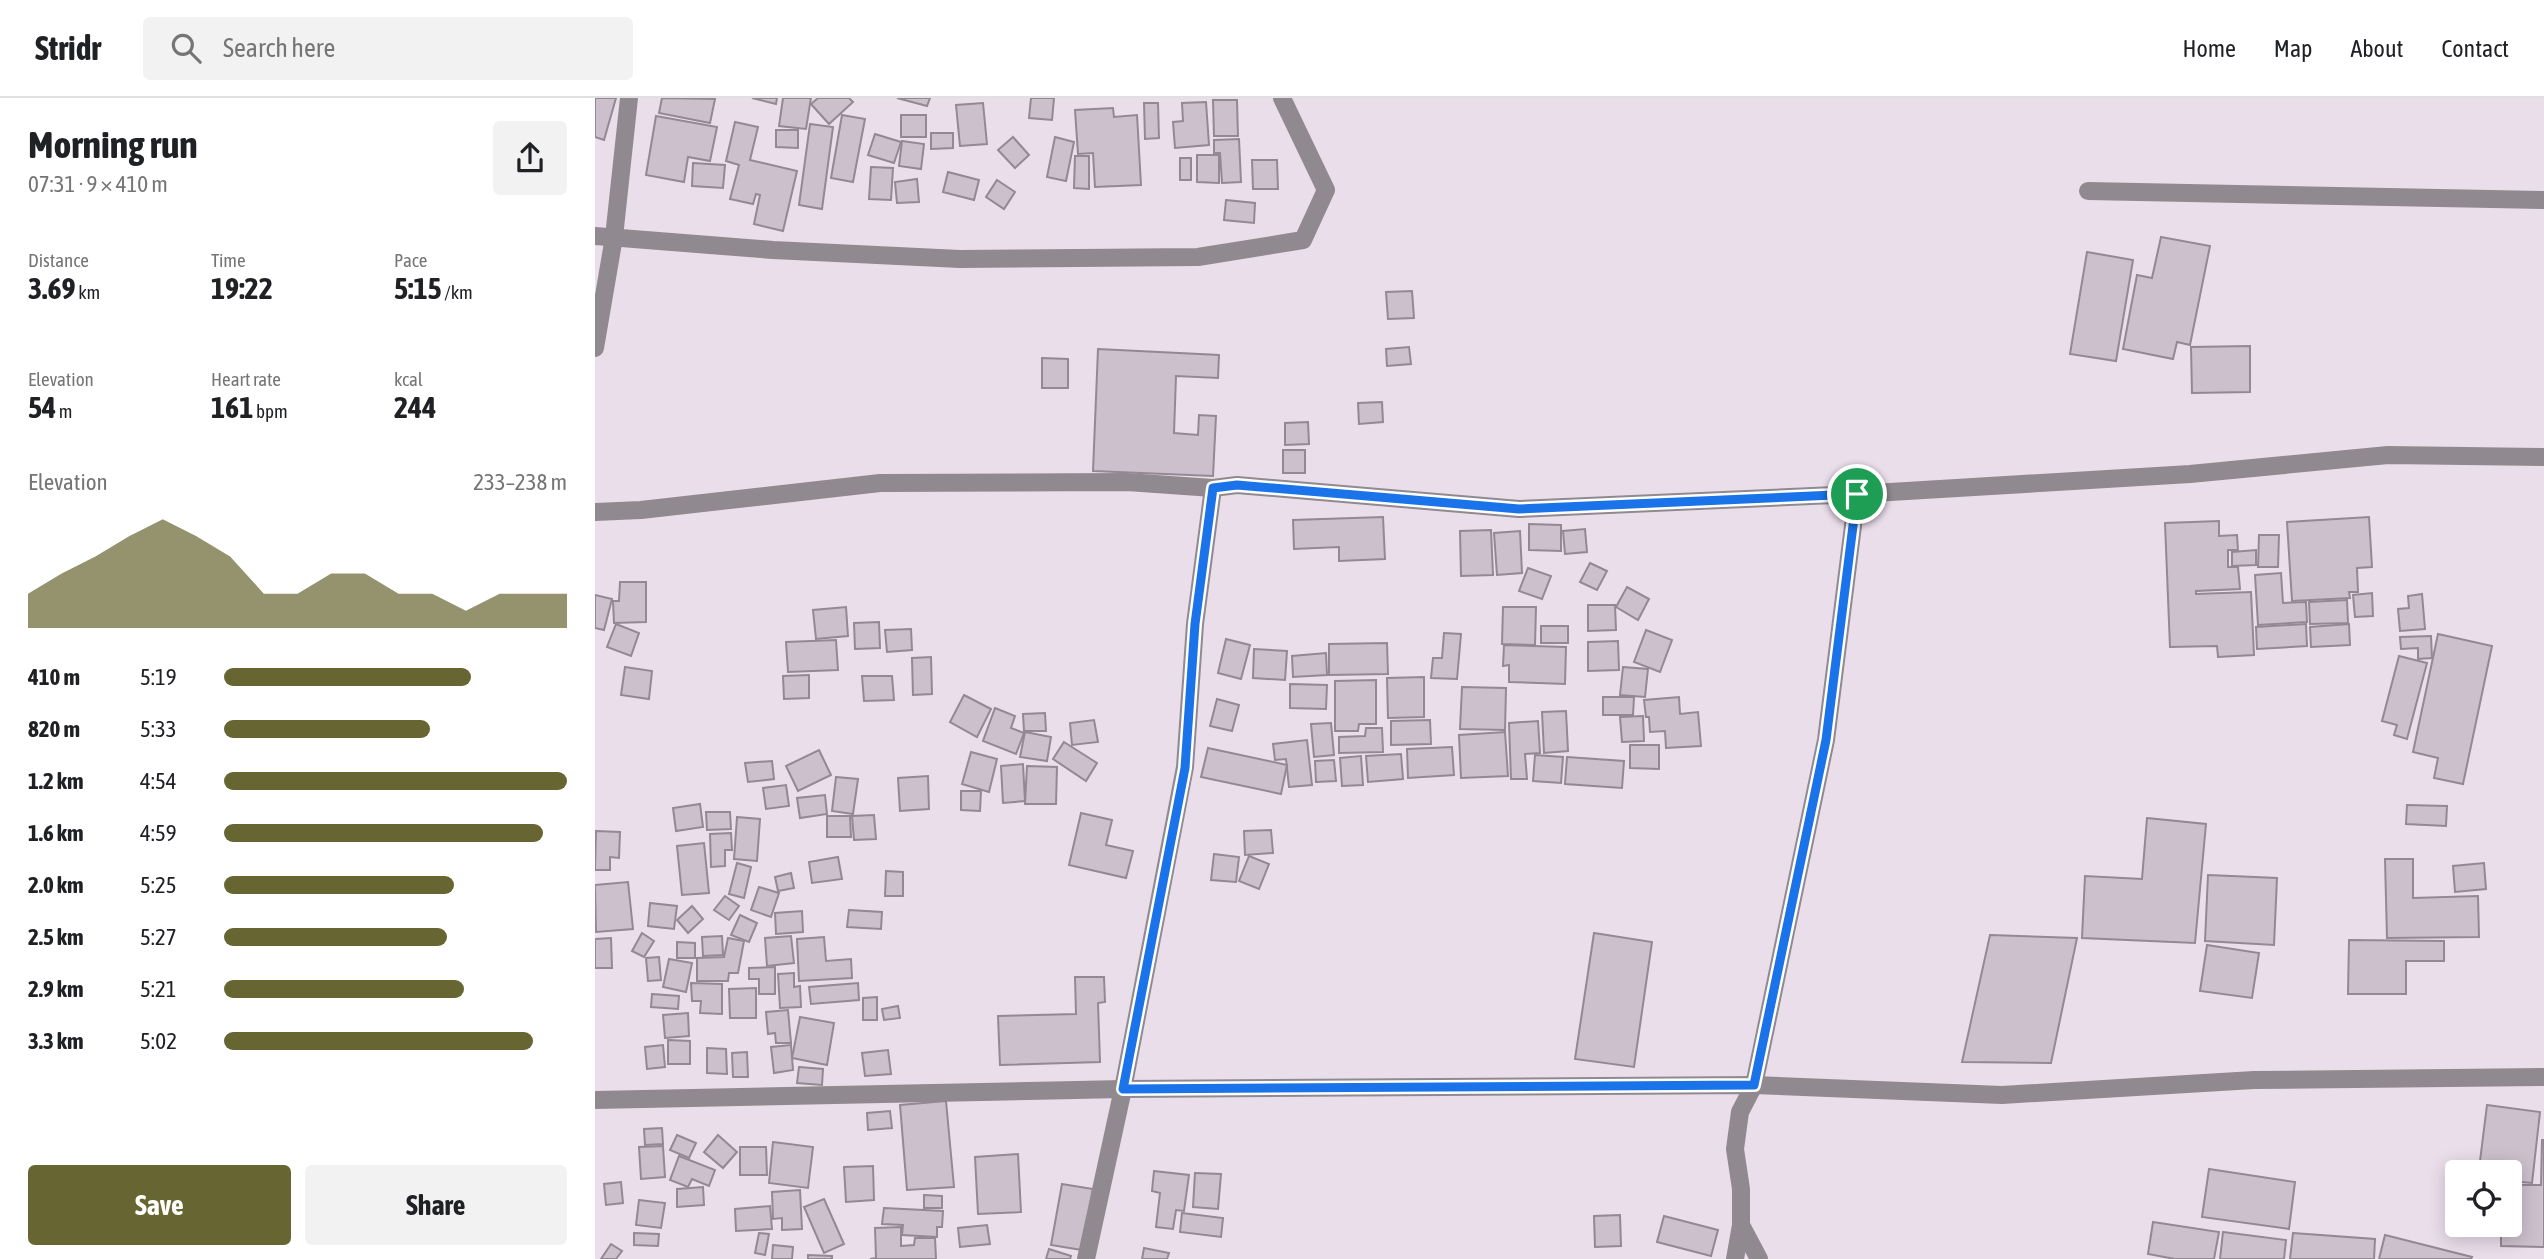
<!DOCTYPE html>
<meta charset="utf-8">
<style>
body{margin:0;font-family:"Asap Condensed",sans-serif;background:#f2f2f2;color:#202124;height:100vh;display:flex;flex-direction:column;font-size:26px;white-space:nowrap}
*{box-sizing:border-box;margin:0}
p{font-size:23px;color:#757577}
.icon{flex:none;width:38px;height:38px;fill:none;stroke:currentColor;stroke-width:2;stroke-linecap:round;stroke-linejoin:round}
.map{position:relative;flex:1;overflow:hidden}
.panel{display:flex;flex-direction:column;background:#fff;width:595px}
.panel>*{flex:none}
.fabs{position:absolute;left:1850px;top:1062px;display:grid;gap:14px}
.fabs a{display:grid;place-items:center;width:77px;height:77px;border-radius:7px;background:#fff;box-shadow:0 4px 18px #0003;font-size:35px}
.pin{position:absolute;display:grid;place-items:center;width:60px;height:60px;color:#fff;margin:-30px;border:4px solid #fff;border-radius:50%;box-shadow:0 2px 7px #0007}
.round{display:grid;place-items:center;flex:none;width:74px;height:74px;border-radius:7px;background:#f2f2f2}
.summary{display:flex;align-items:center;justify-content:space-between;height:119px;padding:0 28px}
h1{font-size:38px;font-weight:700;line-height:52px}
.metrics{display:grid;grid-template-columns:repeat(3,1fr);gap:10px;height:119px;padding:7px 28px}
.metrics div{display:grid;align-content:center}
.metrics b{font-size:30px;font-weight:700}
.metrics small{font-size:19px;font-weight:400}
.metrics p{font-size:19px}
.chart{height:196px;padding:14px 28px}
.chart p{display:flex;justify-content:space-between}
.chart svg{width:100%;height:126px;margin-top:7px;fill:#676632;opacity:.7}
.primary-button{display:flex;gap:14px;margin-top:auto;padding:14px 28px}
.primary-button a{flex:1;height:80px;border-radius:7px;background:#676632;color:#fff;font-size:28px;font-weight:700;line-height:80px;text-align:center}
.primary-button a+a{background:#f2f2f2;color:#202124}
ul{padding:0 28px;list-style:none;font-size:23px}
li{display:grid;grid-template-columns:112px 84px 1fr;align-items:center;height:52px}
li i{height:18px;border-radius:9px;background:#676632}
header{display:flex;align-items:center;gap:42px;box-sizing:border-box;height:98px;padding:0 35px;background:#fff;border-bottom:2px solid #e0e0e0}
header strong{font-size:33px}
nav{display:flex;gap:38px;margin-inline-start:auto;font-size:24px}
.search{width:490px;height:63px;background:#f2f2f2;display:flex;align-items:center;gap:18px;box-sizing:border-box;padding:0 24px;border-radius:7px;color:#757577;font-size:26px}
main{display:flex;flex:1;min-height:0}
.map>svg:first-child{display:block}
</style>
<header>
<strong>Stridr</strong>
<div class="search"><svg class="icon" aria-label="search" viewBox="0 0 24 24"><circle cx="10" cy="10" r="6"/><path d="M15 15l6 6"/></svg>Search here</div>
<nav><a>Home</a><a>Map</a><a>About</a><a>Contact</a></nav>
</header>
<main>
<section class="panel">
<div class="summary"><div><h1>Morning run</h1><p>07:31 · 9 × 410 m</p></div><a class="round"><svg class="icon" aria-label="share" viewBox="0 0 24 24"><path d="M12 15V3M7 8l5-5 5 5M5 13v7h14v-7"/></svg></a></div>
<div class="metrics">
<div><p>Distance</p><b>3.69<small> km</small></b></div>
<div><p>Time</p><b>19:22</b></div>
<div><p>Pace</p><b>5:15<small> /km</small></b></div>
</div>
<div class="metrics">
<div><p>Elevation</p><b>54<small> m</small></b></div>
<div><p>Heart rate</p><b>161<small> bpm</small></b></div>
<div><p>kcal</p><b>244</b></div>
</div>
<div class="chart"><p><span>Elevation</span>233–238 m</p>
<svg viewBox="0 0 160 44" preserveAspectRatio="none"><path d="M0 44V32L10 25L20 19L30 12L40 6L50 12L60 19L70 32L80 32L90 25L100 25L110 32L120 32L130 38L140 32L150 32L160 32V44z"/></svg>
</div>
<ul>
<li><b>410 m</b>5:19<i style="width:72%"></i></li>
<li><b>820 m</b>5:33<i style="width:60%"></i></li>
<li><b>1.2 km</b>4:54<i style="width:100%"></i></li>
<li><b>1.6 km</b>4:59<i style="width:93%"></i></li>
<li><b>2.0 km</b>5:25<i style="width:67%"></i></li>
<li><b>2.5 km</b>5:27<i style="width:65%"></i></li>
<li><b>2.9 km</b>5:21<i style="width:70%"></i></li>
<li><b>3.3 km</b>5:02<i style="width:90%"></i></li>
</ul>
<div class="primary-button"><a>Save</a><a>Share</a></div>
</section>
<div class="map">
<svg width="1949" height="1161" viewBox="0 0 1949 1161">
<rect width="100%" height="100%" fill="#ebdeeb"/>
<!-- building -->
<g fill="#cdc0cd" stroke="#948894" stroke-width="2">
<polygon points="0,0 21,0 9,42 0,39"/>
<polygon points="67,0 120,1 115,25 64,15"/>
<polygon points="157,0 182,0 181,6"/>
<polygon points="188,0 216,0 211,31 184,28"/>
<polygon points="223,0 254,0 258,4 234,26 216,6"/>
<polygon points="302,0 335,0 332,8"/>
<polygon points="436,0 459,0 457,22 434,20"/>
<polygon points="618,2 642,2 643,38 619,38"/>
<polygon points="611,4 614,47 580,50 578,24 588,23 587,5"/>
<polygon points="388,5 392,46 365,48 361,7"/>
<polygon points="549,5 563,5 564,40 550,41"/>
<polygon points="518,10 519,19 542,17 546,87 500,89 498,55 483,56 480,12"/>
<polygon points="247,17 270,21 258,84 236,80"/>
<rect x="306" y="17" width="25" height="22"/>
<polygon points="61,18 122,29 115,63 93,59 89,84 51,77"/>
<polygon points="140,24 163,29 155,62 202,73 188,133 159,126 165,97 161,96 158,106 135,101 144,67 131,63"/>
<polygon points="215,26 238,29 227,111 204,107"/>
<polygon points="181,32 203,32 203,50 181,49"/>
<polygon points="336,35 358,35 358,50 336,51"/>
<polygon points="280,36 306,44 299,65 273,57"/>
<polygon points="418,39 434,57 420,70 403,52"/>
<polygon points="460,39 479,44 471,83 452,79"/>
<polygon points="644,41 646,84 627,85 625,55 619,55 619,42"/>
<polygon points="307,43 329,46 326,71 304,68"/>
<polygon points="602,57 624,57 624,85 602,84"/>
<polygon points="480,58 494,58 494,91 479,90"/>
<rect x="585" y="60" width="11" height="22"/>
<polygon points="657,62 682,62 683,91 658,91"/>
<polygon points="98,65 130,67 128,90 97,88"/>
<polygon points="276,69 298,70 296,102 274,101"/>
<polygon points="353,74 384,82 379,102 348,94"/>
<polygon points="322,81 324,104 302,105 300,84"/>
<polygon points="402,82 420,94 409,111 391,99"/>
<polygon points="631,102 660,105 659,125 629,122"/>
<polygon points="1566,139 1615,148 1595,247 1582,244 1578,261 1528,251 1542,177 1557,180"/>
<polygon points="1492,154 1538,162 1521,263 1475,256"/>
<polygon points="817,193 819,220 793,221 791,194"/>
<polygon points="1655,248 1655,294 1597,295 1596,249"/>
<polygon points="814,249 816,266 792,268 791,251"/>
<polygon points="503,251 624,257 623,280 581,278 579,335 603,337 604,317 621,318 618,378 498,373"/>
<polygon points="447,260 473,261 473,290 447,290"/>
<polygon points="787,304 788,324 764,326 763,305"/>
<polygon points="713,324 714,346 690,347 690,325"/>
<rect x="688" y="352" width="22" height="23"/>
<polygon points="788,419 790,461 744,463 744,449 699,451 698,422"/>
<polygon points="1774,419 1777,469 1762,470 1763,494 1754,494 1755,500 1697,503 1692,424"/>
<polygon points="1624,423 1624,438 1642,437 1643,452 1633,452 1633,469 1643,469 1645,491 1601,493 1601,496 1656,494 1659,557 1623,559 1622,548 1575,549 1570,425"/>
<polygon points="934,426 966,427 966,453 934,452"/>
<polygon points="990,431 992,454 970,456 968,433"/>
<polygon points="896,432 898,477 866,478 865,433"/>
<polygon points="925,433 927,475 902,477 899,435"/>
<polygon points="1664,437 1684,437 1683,469 1663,469"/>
<polygon points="1661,452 1661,467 1637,468 1637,454"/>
<polygon points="995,465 1012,473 1002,492 985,484"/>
<polygon points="933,470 956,478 947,501 924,493"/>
<polygon points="1686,475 1688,505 1711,504 1712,524 1663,527 1660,477"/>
<polygon points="25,484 51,484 51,524 19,525 18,503 24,503"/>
<polygon points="1032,489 1054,501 1043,522 1021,509"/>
<polygon points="1777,495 1778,518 1760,519 1758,497"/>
<polygon points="1827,496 1830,531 1805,533 1803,511 1814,510 1813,498"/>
<polygon points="0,497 17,501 9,532 0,530"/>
<polygon points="1752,502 1753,525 1715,526 1714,504"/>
<polygon points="993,507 1020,507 1021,532 993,533"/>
<polygon points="251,509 253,538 221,541 218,512"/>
<polygon points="908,509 941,509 940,547 907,546"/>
<polygon points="284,524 285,550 260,551 259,525"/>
<polygon points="21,526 44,535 36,558 12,549"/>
<polygon points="1711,526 1712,548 1662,551 1661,529"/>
<polygon points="1754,526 1755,547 1716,549 1715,529"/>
<rect x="946" y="528" width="27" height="17"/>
<polygon points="316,531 317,552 292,554 290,532"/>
<polygon points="1051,532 1077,542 1065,574 1039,564"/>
<polygon points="849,535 866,536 862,581 836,580 838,560 847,560"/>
<polygon points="1843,536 1897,548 1868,686 1839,680 1843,660 1818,654"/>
<polygon points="1836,538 1837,560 1823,561 1823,550 1806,551 1805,539"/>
<polygon points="631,541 655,547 646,581 623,575"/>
<polygon points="241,542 243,572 193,574 191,544"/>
<polygon points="1023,543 1024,572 993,573 993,544"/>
<polygon points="792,545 793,576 734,577 734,546"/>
<polygon points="909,547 971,549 970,586 914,584 914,567 908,568"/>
<polygon points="659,551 692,553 690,582 658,580"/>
<polygon points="731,555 732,577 698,579 697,558"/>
<polygon points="1804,558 1832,565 1812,641 1799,637 1802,627 1787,623"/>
<polygon points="336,559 337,596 318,597 317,560"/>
<polygon points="30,569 57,573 54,601 26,597"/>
<polygon points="1028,569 1053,571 1050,599 1025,597"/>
<polygon points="214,577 214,600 189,601 188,578"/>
<polygon points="267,578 297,578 299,602 269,603"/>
<polygon points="829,579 829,619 793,620 792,580"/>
<polygon points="781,582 781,626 764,626 763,633 740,633 740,583"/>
<polygon points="695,586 732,587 731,611 695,610"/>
<polygon points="867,589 911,590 910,632 865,631"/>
<polygon points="369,597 396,611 382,639 355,624"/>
<polygon points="1008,599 1039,599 1038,617 1008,617"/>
<polygon points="1084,599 1085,616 1103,614 1106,648 1071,650 1070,633 1055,634 1054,619 1051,619 1049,602"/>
<polygon points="622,601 644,607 637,633 615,628"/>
<polygon points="400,610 420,618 416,630 429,635 421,656 388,643"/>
<polygon points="971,613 973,653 949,655 947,614"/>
<polygon points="450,615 451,633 429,633 428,616"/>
<polygon points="1048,618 1049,643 1027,644 1025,619"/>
<polygon points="499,622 503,644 477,647 475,625"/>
<polygon points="835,622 836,646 796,647 796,623"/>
<polygon points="943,623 945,655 930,656 932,681 916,681 914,625"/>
<polygon points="736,625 739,657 719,659 716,626"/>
<polygon points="771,630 787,630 788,654 744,655 744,639 770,638"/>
<polygon points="430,634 456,639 452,663 425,659"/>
<polygon points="910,634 913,678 866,680 864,637"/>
<polygon points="712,642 717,687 694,689 691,661 680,662 678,646"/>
<polygon points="469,644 502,665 491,683 458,661"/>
<polygon points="1035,647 1064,647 1064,671 1035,670"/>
<polygon points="857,649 859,677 813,680 812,651"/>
<polygon points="613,650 692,667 686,696 606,679"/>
<polygon points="224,652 236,677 203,693 191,668"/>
<polygon points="376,654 402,661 394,694 367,686"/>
<polygon points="806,656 808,681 773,684 771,658"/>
<polygon points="940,657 968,659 966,685 938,683"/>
<polygon points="766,658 768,687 747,688 745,660"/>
<polygon points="972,659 1029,663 1027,690 970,686"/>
<polygon points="739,662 741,683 721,684 720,663"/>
<polygon points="177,663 179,681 153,684 150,665"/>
<polygon points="428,666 430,703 408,705 406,668"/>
<polygon points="432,668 462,669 461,706 430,706"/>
<polygon points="333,678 334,711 305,713 303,680"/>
<polygon points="241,679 263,681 258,716 237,713"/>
<polygon points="191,687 194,708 171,711 168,690"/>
<polygon points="366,693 386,693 385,713 366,712"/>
<polygon points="230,697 232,716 205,720 202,700"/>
<polygon points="105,706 108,729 81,733 78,710"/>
<polygon points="1812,707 1852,708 1851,728 1811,726"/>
<polygon points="111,714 135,714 136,731 112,732"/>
<polygon points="486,715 517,722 511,747 538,753 531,780 474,767"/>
<polygon points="279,717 281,741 259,742 257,718"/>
<polygon points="232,718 255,718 256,739 232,739"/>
<polygon points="142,719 165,721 162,763 139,761"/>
<polygon points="1552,720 1611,726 1600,845 1487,840 1490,778 1547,781"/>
<polygon points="676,732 678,755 650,757 649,733"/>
<polygon points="1,733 25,734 24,760 15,759 15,772 0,772"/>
<polygon points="136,735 137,752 130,752 130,768 116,769 115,736"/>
<polygon points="109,745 114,795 87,797 82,748"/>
<polygon points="619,756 644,759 641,784 616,782"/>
<polygon points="654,758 674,766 664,791 644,783"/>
<polygon points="243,759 247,781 217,785 214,764"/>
<polygon points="1790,761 1818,761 1818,800 1883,798 1884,839 1792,840"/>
<polygon points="142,765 156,769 149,800 134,796"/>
<polygon points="1889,765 1891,791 1860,794 1858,768"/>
<polygon points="291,773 308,774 308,798 290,798"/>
<polygon points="196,775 199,790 183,793 180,779"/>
<polygon points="1613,777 1682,780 1679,847 1610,843"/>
<polygon points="33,784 38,831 1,834 0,787"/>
<polygon points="164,789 184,795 176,819 156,812"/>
<polygon points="130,798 144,808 134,822 119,812"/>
<polygon points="55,805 82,808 79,831 53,828"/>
<polygon points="97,808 108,821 93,835 82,822"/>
<polygon points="254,812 287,814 286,831 252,829"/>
<polygon points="207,813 208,834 181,836 180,815"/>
<polygon points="145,817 162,825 154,844 136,837"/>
<polygon points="47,835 59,843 49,859 37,853"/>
<polygon points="999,835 1057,844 1039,969 980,961"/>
<polygon points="1395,837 1482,840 1456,965 1367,964"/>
<polygon points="127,838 128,857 108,858 107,839"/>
<polygon points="196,838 199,865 172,868 170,840"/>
<polygon points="229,839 231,863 256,861 257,880 204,883 202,841"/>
<polygon points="16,840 17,870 0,870 0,841"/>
<polygon points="133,840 149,843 143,875 134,875 133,883 102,883 102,860 129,859"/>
<polygon points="1754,842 1849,843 1849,863 1811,863 1811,896 1753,896"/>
<polygon points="82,844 100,845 100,860 82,860"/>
<polygon points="1612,847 1664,855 1657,900 1605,893"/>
<polygon points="64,859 66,882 53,883 51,860"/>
<polygon points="74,861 97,865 91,894 68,889"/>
<polygon points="180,869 180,896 164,896 164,881 154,881 154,870"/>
<polygon points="199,875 199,889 205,888 206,909 185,910 183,876"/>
<polygon points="480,879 509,879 510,904 503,905 505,964 405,967 403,918 481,916"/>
<polygon points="96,885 127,886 127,916 105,915 106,903 97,903"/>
<polygon points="263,885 264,902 216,906 214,889"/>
<polygon points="161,890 161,920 135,920 134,891"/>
<polygon points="57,896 84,898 83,911 56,909"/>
<polygon points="282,899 282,922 268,922 268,900"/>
<polygon points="303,908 305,920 289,922 287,911"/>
<polygon points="193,912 196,945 181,945 180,935 173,936 171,914"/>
<polygon points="93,915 94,938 70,940 68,917"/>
<polygon points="205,919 239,925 232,967 197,960"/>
<polygon points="73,942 95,943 95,966 73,966"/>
<polygon points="68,947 70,969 52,971 50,949"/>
<polygon points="196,947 198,972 179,975 176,949"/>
<polygon points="112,950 131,951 132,976 112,975"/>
<polygon points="293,952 296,976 270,978 267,955"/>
<polygon points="152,954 153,979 138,979 137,955"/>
<polygon points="204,969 228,971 227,987 202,985"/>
<polygon points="351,1003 359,1089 312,1092 305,1007"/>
<polygon points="1892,1007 1945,1014 1937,1085 1914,1083 1914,1074 1884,1071"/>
<polygon points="295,1013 297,1030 273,1032 272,1015"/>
<polygon points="67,1030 68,1046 50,1047 49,1031"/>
<polygon points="82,1037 101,1045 94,1060 75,1052"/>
<polygon points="123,1037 142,1054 128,1070 109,1054"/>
<polygon points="1947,1042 1949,1042 1949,1149 1906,1148 1906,1138 1880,1137 1880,1127 1914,1127 1914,1087 1946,1087"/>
<polygon points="178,1044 218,1049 213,1090 174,1085"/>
<polygon points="68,1048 70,1079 46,1081 44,1049"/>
<polygon points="145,1049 171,1049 172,1077 145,1077"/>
<polygon points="423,1056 426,1114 383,1116 380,1059"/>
<polygon points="84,1058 120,1072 114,1088 97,1081 93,1089 75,1082"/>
<polygon points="278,1068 279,1102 251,1104 249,1069"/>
<polygon points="1614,1071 1700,1084 1694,1131 1607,1119"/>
<polygon points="559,1073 594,1077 589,1113 581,1112 578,1131 561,1129 565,1095 557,1093"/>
<polygon points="600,1075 626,1076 623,1111 598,1109"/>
<polygon points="26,1084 28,1105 11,1107 9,1086"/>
<polygon points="467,1086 498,1091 487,1152 456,1147"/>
<polygon points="108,1089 109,1107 82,1109 82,1091"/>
<polygon points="205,1092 207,1131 187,1132 187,1120 178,1121 177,1094"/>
<polygon points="329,1097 347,1098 347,1110 329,1110"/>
<polygon points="229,1101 249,1146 229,1155 209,1109"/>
<polygon points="44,1102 70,1105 66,1130 41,1127"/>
<polygon points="175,1108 177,1131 141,1133 140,1111"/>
<polygon points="289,1110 348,1113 347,1129 342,1129 342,1139 307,1137 308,1127 287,1126"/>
<polygon points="587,1115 628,1120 626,1139 585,1134"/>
<polygon points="1025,1117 1026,1148 1000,1149 999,1118"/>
<polygon points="1069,1118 1123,1132 1116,1158 1062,1144"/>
<polygon points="1558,1124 1624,1134 1619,1161 1580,1161 1553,1156"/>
<polygon points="392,1127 395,1146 365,1149 363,1130"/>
<polygon points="306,1129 306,1148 319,1147 320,1140 340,1140 341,1161 275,1161 281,1160 280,1130"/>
<polygon points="1628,1134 1691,1142 1689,1161 1625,1161"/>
<polygon points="39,1135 64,1136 63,1148 39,1147"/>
<polygon points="164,1135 174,1136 170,1157 160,1155"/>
<polygon points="1698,1135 1780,1141 1779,1161 1695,1161"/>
<polygon points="1790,1137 1877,1159 1876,1161 1784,1161"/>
<polygon points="16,1146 27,1153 21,1161 6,1161"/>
<polygon points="178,1147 198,1149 197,1161 177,1161"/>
<polygon points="549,1150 574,1155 572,1161 547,1161"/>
<polygon points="454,1151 476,1158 475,1161 451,1161"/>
<polygon points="213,1157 237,1158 237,1161 213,1161"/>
</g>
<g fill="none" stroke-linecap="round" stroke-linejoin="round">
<!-- minor -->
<g stroke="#908a90" stroke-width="18">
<polyline points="1493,93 1949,102"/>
<polyline points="0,138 178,152 365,161 603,159 708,142 731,92 687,0"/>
<polyline points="0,250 19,139 34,0"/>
<polyline points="0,414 46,412 285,385 532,384 618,390 642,387 924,411 1262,396 1595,376 1793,357 1949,359"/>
<polyline points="0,1002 528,991 1159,987 1407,997 1659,982 1949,979"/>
<polyline points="1146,1127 1164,1161"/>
<polyline points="491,1161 528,991 590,669 600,526 618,390"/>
<polyline points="1140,1161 1146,1127 1146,1091 1140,1051 1145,1014 1159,987 1231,642 1262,396"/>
</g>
</g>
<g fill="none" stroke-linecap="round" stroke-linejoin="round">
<defs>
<polygon id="route" points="642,387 924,411 1262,396 1231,642 1159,987 528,991 590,670 600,526 618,390"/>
</defs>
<!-- route casing -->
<use href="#route" stroke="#fff" stroke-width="14"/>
<!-- route -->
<use href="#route" stroke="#1a73e8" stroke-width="9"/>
</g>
</svg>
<div class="fabs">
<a><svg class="icon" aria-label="locate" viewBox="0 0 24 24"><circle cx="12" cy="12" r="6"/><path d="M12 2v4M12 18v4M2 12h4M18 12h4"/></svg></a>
</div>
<div class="pin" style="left:1262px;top:396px;background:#1e9e55"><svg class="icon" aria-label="arrive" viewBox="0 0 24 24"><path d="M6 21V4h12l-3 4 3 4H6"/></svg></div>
</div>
</main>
